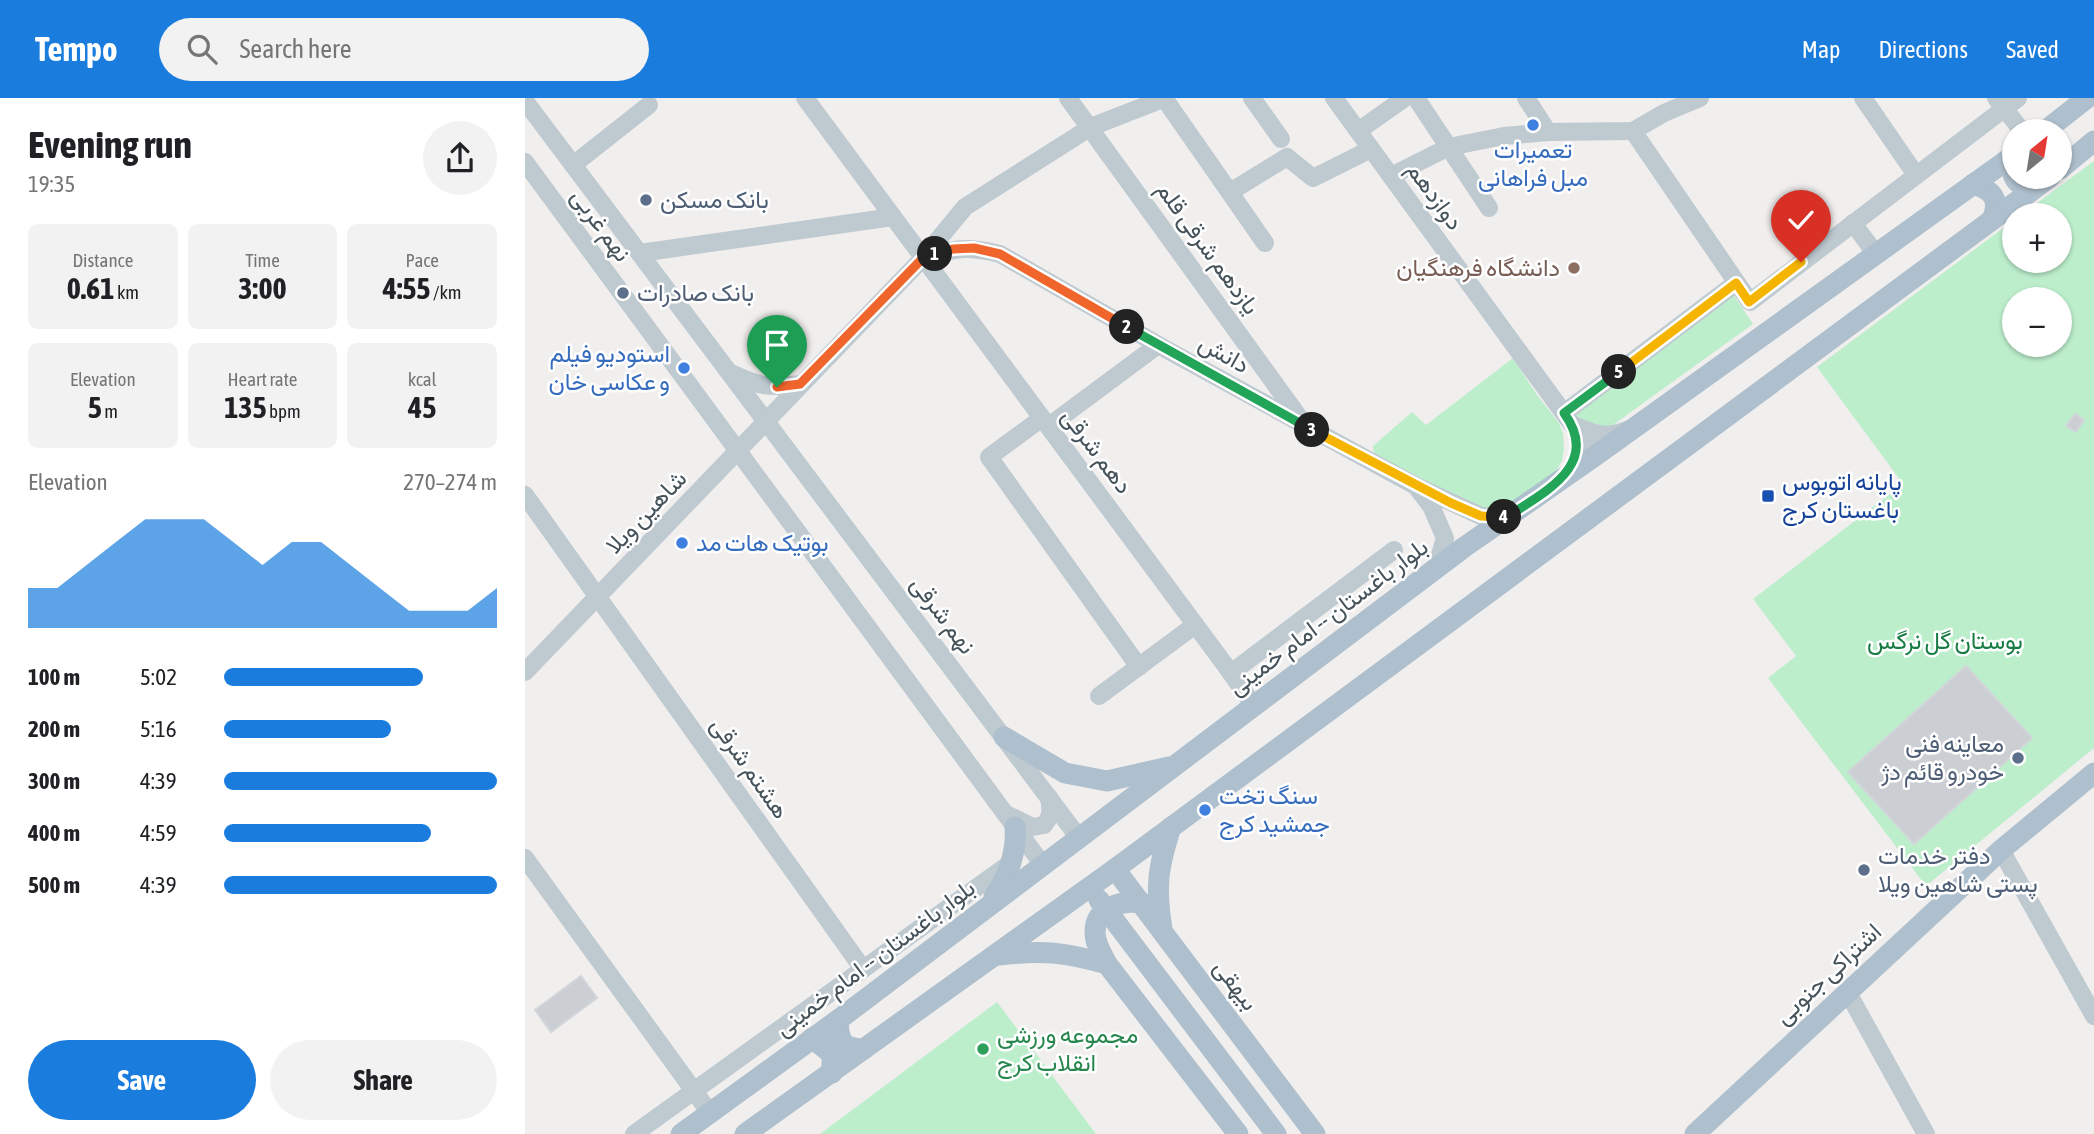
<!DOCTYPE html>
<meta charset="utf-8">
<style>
body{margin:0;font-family:"Asap Condensed",Vazirmatn,sans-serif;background:#f2f2f2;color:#202124;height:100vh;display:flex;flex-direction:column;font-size:26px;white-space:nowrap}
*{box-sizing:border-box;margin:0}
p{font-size:23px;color:#757577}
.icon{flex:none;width:38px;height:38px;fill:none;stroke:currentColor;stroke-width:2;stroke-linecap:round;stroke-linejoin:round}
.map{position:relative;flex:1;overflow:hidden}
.drawer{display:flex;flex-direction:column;background:#fff;width:525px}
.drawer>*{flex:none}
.needle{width:46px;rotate:30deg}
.fabs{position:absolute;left:1477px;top:21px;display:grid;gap:14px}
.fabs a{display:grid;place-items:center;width:70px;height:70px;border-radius:50%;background:#fff;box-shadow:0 2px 5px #0004;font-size:35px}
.pin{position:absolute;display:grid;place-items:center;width:60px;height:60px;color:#fff;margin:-72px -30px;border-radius:50% 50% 50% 0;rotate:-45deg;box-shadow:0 0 7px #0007}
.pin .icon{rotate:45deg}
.km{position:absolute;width:35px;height:35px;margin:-18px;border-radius:50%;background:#222;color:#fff;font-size:19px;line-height:35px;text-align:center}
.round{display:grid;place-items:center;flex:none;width:74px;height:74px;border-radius:37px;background:#f2f2f2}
.overview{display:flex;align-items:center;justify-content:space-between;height:119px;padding:0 28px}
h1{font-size:38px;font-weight:700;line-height:52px}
.metrics{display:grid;grid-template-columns:repeat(3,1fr);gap:10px;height:119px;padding:7px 28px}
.metrics div{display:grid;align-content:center;border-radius:10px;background:#f2f2f2;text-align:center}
.metrics b{font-size:30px;font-weight:700}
.metrics small{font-size:19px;font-weight:400}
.metrics p{font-size:19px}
.chart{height:196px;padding:14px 28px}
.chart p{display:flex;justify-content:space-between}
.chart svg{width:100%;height:126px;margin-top:7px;fill:#1a7dde;opacity:.7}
.primary-button{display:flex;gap:14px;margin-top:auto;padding:14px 28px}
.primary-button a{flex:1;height:80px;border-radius:42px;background:#1a7dde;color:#fff;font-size:28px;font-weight:700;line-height:80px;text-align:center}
.primary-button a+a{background:#f2f2f2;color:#202124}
ul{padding:0 28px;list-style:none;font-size:23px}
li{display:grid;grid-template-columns:112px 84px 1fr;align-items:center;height:52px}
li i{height:18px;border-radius:9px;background:#1a7dde}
header{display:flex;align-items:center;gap:42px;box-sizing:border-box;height:98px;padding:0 35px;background:#1a7dde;color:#fff}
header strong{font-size:33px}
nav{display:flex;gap:38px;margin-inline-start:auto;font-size:24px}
.search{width:490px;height:63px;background:#f2f2f2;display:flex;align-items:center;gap:18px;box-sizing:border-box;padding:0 24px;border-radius:38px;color:#757577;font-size:26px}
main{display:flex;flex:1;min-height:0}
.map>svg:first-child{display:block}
</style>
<header>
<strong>Tempo</strong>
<div class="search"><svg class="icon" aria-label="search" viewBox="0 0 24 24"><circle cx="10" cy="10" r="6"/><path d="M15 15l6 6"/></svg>Search here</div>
<nav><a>Map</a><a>Directions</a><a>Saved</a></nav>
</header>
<main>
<section class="drawer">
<div class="overview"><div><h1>Evening run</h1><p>19:35</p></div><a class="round"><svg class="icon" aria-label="share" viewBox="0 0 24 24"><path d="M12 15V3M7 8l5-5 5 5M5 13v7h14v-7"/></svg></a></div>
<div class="metrics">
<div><p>Distance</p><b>0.61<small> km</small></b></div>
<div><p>Time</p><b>3:00</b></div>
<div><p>Pace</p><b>4:55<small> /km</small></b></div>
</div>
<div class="metrics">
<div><p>Elevation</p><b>5<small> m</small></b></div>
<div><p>Heart rate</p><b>135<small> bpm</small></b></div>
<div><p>kcal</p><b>45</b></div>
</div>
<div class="chart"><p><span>Elevation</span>270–274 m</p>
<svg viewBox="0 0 160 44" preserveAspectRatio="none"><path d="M0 44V30L10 30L20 22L30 14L40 6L50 6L60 6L70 14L80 22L90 14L100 14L110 22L120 30L130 38L140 38L150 38L160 30V44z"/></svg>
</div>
<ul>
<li><b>100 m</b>5:02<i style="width:73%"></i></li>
<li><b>200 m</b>5:16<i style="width:61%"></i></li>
<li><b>300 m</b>4:39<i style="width:100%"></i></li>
<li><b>400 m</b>4:59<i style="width:76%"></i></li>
<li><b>500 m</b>4:39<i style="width:100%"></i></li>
</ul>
<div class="primary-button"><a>Save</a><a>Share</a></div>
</section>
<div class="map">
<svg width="1569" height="1036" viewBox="0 0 1569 1036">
<rect width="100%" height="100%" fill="#f1eeee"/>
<!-- green -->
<g fill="#bceecc" fill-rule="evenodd">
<path d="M1569,63V650L1401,788L1243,580L1271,558L1228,501L1378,386L1292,269L1489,122V163H1535V117H1496ZM1489,201H1535V247H1489Z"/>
<polygon points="1208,196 1228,226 1074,337 1054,323 1050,315"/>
<polygon points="988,260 1012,297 1034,325 1038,335 1039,351 1037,363 1028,378 978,411 953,410 849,357 848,348 887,314 901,327"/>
<polygon points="472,904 571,1036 295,1036"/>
</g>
<!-- building -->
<g fill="#cbced3" stroke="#d2d5d9" stroke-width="2">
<polygon points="1550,316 1559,322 1551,334 1541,328"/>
<polygon points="1441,568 1507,640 1389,746 1323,674"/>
<polygon points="56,878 72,900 26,934 10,912"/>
</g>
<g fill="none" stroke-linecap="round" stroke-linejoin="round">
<!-- minor -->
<g stroke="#bec9d0" stroke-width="18">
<polyline points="280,0 706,575"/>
<polyline points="543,0 779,326"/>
<polyline points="639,0 740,145"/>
<polyline points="727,0 756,41"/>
<polyline points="809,0 1070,358"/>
<polyline points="891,0 964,110"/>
<polyline points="1001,0 1023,34"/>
<polyline points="1338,0 1391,77"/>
<polyline points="1471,0 1497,33"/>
<polyline points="0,3 554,740"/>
<polyline points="833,33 880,0"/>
<polyline points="1108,33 1225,204 1493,0"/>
<polyline points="0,64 518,767"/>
<polyline points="48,67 124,7"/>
<polyline points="866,78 924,49 979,38 1023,34 1108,33 1139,15 1175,0"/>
<polyline points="705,94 762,59 788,80 846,51"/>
<polyline points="1328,125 1350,155"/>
<polyline points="115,155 368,119"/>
<path d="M398,160C430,150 442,148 475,156L644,253L891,388L956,418L982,420"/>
<path d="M208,276C236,289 245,290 275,286"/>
<polyline points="1039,315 1211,185"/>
<polyline points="517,320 464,359 614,569"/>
<path d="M1048,327C1073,337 1078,341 1105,331"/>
<polyline points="524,328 633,247"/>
<polyline points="893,391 906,408 920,440 911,470"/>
<polyline points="0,397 338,871"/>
<polyline points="0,574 398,160 440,109 566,29 640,0"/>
<polyline points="574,598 670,527"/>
<polyline points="729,608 706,575 869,452"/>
<path d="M483,717L508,729L519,727C527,717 526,711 524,699"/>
<polyline points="1476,752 1569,918"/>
<polyline points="0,760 185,1015"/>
<polyline points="1322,893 1401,1036"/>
<polyline points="109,1036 487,764"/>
</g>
<!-- major -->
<g stroke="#aebfcd" stroke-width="21">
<polyline points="1520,33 1562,0"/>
<path d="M1485,60C1486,78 1490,89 1510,90"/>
<polyline points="1535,71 1569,43"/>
<path d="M1448,86C1467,92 1475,100 1468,120"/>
<polyline points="479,639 540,675 582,683 644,669"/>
<polyline points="590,771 790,1036"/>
<path d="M469,799C484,777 492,755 490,729"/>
<polyline points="574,802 751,1036"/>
<path d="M617,805C597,802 570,809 570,834C570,846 577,856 582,866L713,1036"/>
<path d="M637,831C630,789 633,769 646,729"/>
<path d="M474,857C518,852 539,854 582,866"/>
<path d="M313,922C314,944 317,950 339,951"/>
<polyline points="287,940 307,956 307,975"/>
<polyline points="156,1036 313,922 938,450 1070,358 1489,57"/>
<polyline points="220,1036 590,771 1525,79"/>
<polyline points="1170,1036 1476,752 1569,675"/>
</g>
</g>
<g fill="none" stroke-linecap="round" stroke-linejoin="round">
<defs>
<polyline id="split-1" points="252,289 275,286 398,160 410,156"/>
<polyline id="split-2" points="410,156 428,151 449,150 475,156 602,229"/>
<polyline id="split-3" points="602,229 787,332"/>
<polyline id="split-4" points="787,332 926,405 956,418 979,419"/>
<path id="split-5" d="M979,419H982C1019,394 1077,367 1039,315L1094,274"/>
<polyline id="split-6" points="1094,274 1211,185 1224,204 1276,164"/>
</defs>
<!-- split-1 casing -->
<use href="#split-1" stroke="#fff" stroke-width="14"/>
<!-- split-2 casing -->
<use href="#split-2" stroke="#fff" stroke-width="14"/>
<!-- split-3 casing -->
<use href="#split-3" stroke="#fff" stroke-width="14"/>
<!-- split-4 casing -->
<use href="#split-4" stroke="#fff" stroke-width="14"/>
<!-- split-5 casing -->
<use href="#split-5" stroke="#fff" stroke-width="14"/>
<!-- split-6 casing -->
<use href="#split-6" stroke="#fff" stroke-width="14"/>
<!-- split-1 -->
<use href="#split-1" stroke="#f0652b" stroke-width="9"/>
<!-- split-2 -->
<use href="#split-2" stroke="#f0652b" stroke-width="9"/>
<!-- split-3 -->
<use href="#split-3" stroke="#22a559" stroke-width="9"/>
<!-- split-4 -->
<use href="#split-4" stroke="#f5b400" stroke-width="9"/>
<!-- split-5 -->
<use href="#split-5" stroke="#22a559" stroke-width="9"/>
<!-- split-6 -->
<use href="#split-6" stroke="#f5b400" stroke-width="9"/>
</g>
<!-- markers -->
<g fill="#3f7fe0" stroke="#fff" stroke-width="2.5">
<circle cx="1008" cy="27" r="7"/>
<circle cx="159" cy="270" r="7"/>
<circle cx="157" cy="445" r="7"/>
<circle cx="680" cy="712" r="7"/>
</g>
<g fill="#5c6f8a" stroke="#fff" stroke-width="2.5">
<circle cx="121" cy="102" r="7"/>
<circle cx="98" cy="195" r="7"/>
<circle cx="1493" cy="660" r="7"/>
<circle cx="1339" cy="772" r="7"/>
</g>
<circle fill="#8d6e63" stroke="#fff" stroke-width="2.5" cx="1049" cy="170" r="7"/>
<rect fill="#1a4fb4" stroke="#fff" stroke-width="2.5" x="1236" y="391" width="14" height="14" rx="3.5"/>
<circle fill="#2e9e5b" stroke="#fff" stroke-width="2.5" cx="458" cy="951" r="7"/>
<g text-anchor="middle" stroke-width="5" stroke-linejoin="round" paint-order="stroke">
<!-- shop labels -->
<g font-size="24" fill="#366cbe" stroke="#fff" text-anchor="start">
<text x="1008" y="60" text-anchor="middle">تعمیرات<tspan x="1008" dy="28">مبل فراهانی</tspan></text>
<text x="145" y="264" text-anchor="end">استودیو فیلم<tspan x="145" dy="28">و عکاسی خان</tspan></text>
<text x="171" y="453">بوتیک هات مد</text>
<text x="694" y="706">سنگ تخت<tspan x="694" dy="28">جمشید کرج</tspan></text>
</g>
<!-- street labels -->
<g font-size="24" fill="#46535b" stroke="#fff">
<text transform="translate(910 98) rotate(54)" y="8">دوازدهم</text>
<text transform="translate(76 127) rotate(54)" y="8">نهم غربی</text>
<text transform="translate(683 150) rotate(54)" y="8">یازدهم شرقی قلم</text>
<text transform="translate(699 256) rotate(29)" y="8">دانش</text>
<text transform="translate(572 353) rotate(53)" y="8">دهم شرقی</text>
<text transform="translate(121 414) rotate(-46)" y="8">شاهین ویلا</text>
<text transform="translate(418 517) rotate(53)" y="8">نهم شرقی</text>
<text transform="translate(803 519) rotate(-37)" y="8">بلوار باغستان -- امام خمینی</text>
<text transform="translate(225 670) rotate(55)" y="8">هشتم شرقی</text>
<text transform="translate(350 860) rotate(-37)" y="8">بلوار باغستان -- امام خمینی</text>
<text transform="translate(1303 876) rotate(-43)" y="8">اشتراکی جنوبی</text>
<text transform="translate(711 887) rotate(53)" y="8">بیهقی</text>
</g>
<!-- service labels -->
<g font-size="24" fill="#4e5e75" stroke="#fff" text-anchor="start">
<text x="135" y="110">بانک مسکن</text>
<text x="112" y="203">بانک صادرات</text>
<text x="1479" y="654" text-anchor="end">معاینه فنی<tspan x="1479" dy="28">خودرو قائم دژ</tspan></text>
<text x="1353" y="766">دفتر خدمات<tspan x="1353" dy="28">پستی شاهین ویلا</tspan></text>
</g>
<!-- education labels -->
<g font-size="24" fill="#785e54" stroke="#fff" text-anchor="end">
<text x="1035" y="178">دانشگاه فرهنگیان</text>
</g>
<!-- transit labels -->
<g font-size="24" fill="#164399" stroke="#fff" text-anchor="start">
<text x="1257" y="392">پایانه اتوبوس<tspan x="1257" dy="28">باغستان کرج</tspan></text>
</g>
<!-- park labels -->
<g font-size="24" fill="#177c43" stroke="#fff">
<text x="1420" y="551">بوستان گل نرگس</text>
</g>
<!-- leisure labels -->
<g font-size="24" fill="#27864d" stroke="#fff" text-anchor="start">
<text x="472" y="945">مجموعه ورزشی<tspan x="472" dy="28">انقلاب کرج</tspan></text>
</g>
</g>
</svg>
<div class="fabs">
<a><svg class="needle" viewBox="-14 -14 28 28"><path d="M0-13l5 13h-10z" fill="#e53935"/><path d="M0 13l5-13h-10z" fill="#757577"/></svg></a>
<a>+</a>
<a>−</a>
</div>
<div class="pin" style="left:252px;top:289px;background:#1e9e55"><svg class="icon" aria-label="arrive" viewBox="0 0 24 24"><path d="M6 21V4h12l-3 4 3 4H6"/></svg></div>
<div class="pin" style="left:1276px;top:164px;background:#d93025"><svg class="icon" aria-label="check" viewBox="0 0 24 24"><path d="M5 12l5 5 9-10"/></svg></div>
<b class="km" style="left:410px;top:156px">1</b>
<b class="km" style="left:602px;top:229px">2</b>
<b class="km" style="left:787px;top:332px">3</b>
<b class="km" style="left:979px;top:419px">4</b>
<b class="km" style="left:1094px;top:274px">5</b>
</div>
</main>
